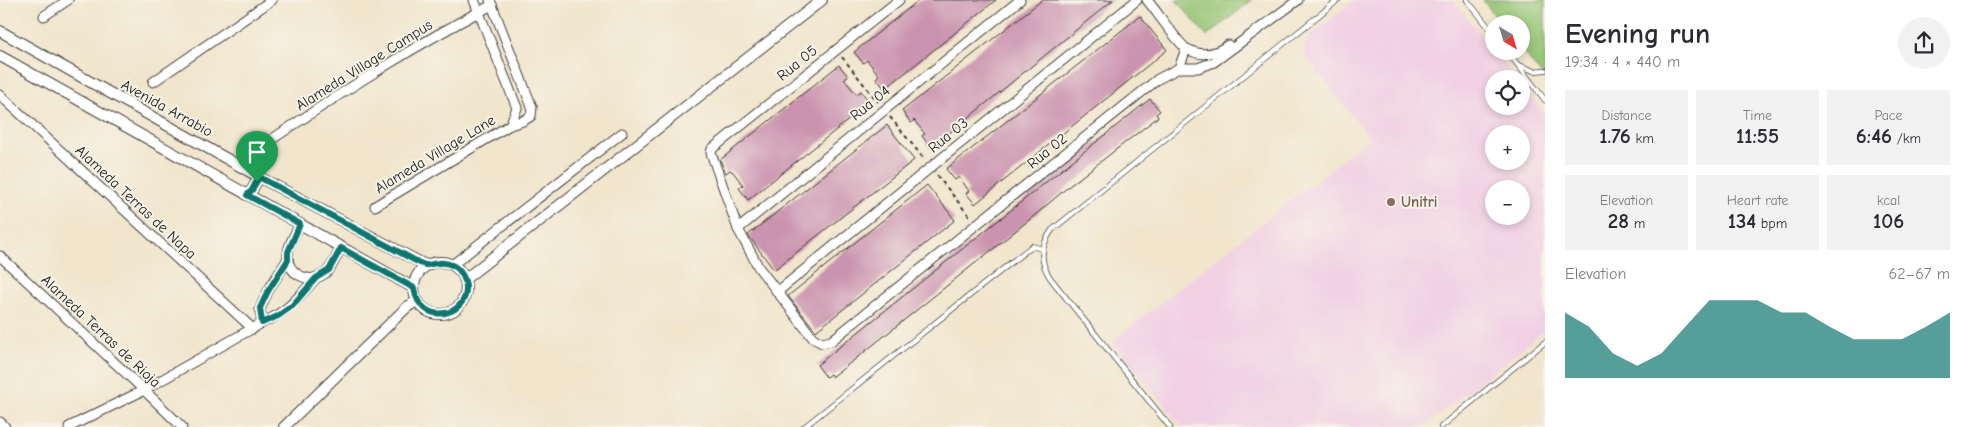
<!DOCTYPE html>
<meta charset="utf-8">
<style>
body{margin:0;font-family:"Comic Neue",sans-serif;background:#f2f2f3;color:#2b2b33;height:100vh;display:flex;flex-direction:column;font-size:19px;white-space:nowrap}
*{box-sizing:border-box;margin:0}
p{font-size:16px;color:#7c7c81}
.icon{flex:none;width:28px;height:28px;fill:none;stroke:currentColor;stroke-width:2;stroke-linecap:round;stroke-linejoin:round}
.map{position:relative;flex:1;overflow:hidden}
.details{display:flex;flex-direction:column;background:#fff;width:425px}
.details>*{flex:none}
.needle{width:32px;rotate:142deg}
.tools{position:absolute;left:1485px;top:15px;display:grid;gap:10px}
.tools a{display:grid;place-items:center;width:45px;height:45px;border-radius:50%;background:#fff;box-shadow:0 2px 8px #0003;font-size:25px}
.pin{position:absolute;display:grid;place-items:center;width:42px;height:42px;color:#fff;margin:-51px -21px;border-radius:50% 50% 50% 0;rotate:-45deg;box-shadow:0 0 5px #0007}
.pin .icon{rotate:45deg}
.round{display:grid;place-items:center;flex:none;width:52px;height:52px;border-radius:26px;background:#f2f2f3}
.overview{display:flex;align-items:center;justify-content:space-between;height:85px;padding:0 20px}
h1{font-size:28px;font-weight:600;line-height:38px}
.stats{display:grid;grid-template-columns:repeat(3,1fr);gap:8px;height:85px;padding:5px 20px}
.stats div{display:grid;align-content:center;border-radius:0px;background:#f2f2f3;text-align:center}
.stats b{font-size:21px;font-weight:600}
.stats small{font-size:14px;font-weight:400}
.stats p{font-size:14px}
.chart{height:140px;padding:10px 20px}
.chart p{display:flex;justify-content:space-between}
.chart svg{width:100%;height:90px;margin-top:5px;fill:#0f766e;opacity:.7}
main{display:flex;flex:1;min-height:0}
.map>svg:first-child{display:block}
</style>
<main>
<div class="map">
<svg width="1545" height="427" viewBox="0 0 1545 427">
<rect width="100%" height="100%" fill="#f7f3e8"/>
<filter id="ink" filterUnits="userSpaceOnUse"><feTurbulence type="fractalNoise" baseFrequency=".02" numOctaves="2"/><feDisplacementMap in="SourceGraphic" scale="10" xChannelSelector="R" yChannelSelector="G"/><feConvolveMatrix kernelMatrix="1 2 1 2 8 2 1 2 1" color-interpolation-filters="sRGB"/></filter>
<filter id="wash" filterUnits="userSpaceOnUse"><feTurbulence type="fractalNoise" baseFrequency=".0096" numOctaves="4" result="noise"/><feDisplacementMap in="SourceGraphic" scale="20" xChannelSelector="R" yChannelSelector="G"/><feGaussianBlur stdDeviation="1.12" result="paint"/><feColorMatrix in="noise" values="0 0 0 0 0 0 0 0 0 0 0 0 0 0 0 0 0 1.4 0 .05"/><feComposite in="paint" operator="in"/></filter>
<g filter="url(#wash)">
<rect width="100%" height="100%" fill="#f1e5cc"/>
<!-- built -->
<path fill="#f1d0e4" fill-rule="evenodd" d="M1354,0H1453L1516,79H1494V106H1521V85L1545,114V330L1424,427H1182L1112,341L1370,138L1307,59L1304,53V46L1310,36ZM1494,134H1521V161H1494ZM1494,189H1521V216H1494Z"/>
<!-- green -->
<g fill="#96c574" stroke="#597048">
<polygon points="1176,0 1252,0 1207,36"/>
<polygon points="1483,0 1545,0 1545,79 1521,49 1521,24 1501,24"/>
</g>
<g id="blocks">
<!-- building -->
<g fill="#ca93af">
<polygon points="919,0 996,0 885,89 876,78 879,75 867,60 863,63 854,52"/>
<polygon points="1042,0 1113,0 931,148 922,136 925,134 914,120 911,123 902,111"/>
<polygon points="1140,16 1167,50 975,204 966,193 969,191 959,177 955,180 946,169"/>
<polygon points="839,65 848,76 844,79 855,93 857,94 861,91 870,103 748,200 739,188 743,185 733,172 730,170 726,173 720,160"/>
<polygon points="1150,99 1160,111 1156,114 1158,117 1068,187 1034,216 858,357 832,377 830,374 826,377 817,365"/>
<polygon points="887,125 914,160 774,270 748,235"/>
<polygon points="927,185 955,220 816,331 788,296"/>
</g>
</g>
</g>
<g filter="url(#ink)">
<use href="#blocks" fill-opacity="0" stroke="#3c3a36" stroke-width="1"/>
<g fill="none" stroke-linecap="round" stroke-linejoin="round">
<defs>
<g id="service">
<polyline points="1467,0 1494,34"/>
<polyline points="1507,51 1545,100"/>
<polyline points="1519,65 1534,71 1545,70"/>
<polyline points="804,427 1032,246 1042,249"/>
<path d="M1170,427L1051,279C1039,262 1040,247 1052,230L1338,0"/>
<polyline points="1441,427 1545,342"/>
</g>
<g id="minor">
<polyline points="474,0 517,108 510,125"/>
<polyline points="899,0 712,149 711,153 738,229 759,268 813,338 822,343 831,341 1158,79 1179,68 1198,68 1214,62 1298,0"/>
<path d="M1147,0C1155,9 1179,45 1187,49C1201,57 1216,54 1228,45"/>
<polyline points="44,16 68,0"/>
<polyline points="1179,68 1186,49"/>
<polyline points="153,82 272,0"/>
<polyline points="0,95 253,329"/>
<path d="M265,144C339,94 413,46 492,5"/>
<polyline points="375,206 510,125 523,121 531,116 532,107 490,0"/>
<path d="M300,224C296,233 288,244 288,254C286,273 308,285 324,274C332,269 336,256 341,248"/>
<polyline points="738,229 1020,0"/>
<polyline points="0,256 144,390 182,427"/>
<polyline points="452,265 622,133"/>
<polyline points="777,292 1137,0"/>
<polyline points="262,323 260,309 268,291 288,259"/>
<polyline points="0,422 5,427"/>
<path d="M69,427L144,390L262,323C287,312 298,298 316,278"/>
</g>
<g id="tertiary">
<polyline points="0,31 259,177 427,266"/>
<polyline points="0,56 414,288"/>
<polyline points="247,195 252,190 259,177"/>
<circle cx="440" cy="288" r="26"/>
<polyline points="465,279 822,0"/>
<polyline points="284,427 407,307 417,301"/>
</g>
</defs>
<!-- service casing -->
<use href="#service" stroke="#3c3a36" stroke-width="6"/>
<!-- minor casing -->
<use href="#minor" stroke="#3c3a36" stroke-width="11"/>
<!-- tertiary casing -->
<use href="#tertiary" stroke="#3c3a36" stroke-width="12"/>
<!-- path -->
<g stroke="#3c3a36" stroke-width="2" stroke-dasharray="4 4" stroke-linecap="butt">
<polyline points="842,57 878,102"/>
<polyline points="890,117 925,160"/>
<polyline points="937,175 970,217"/>
</g>
<!-- service -->
<use href="#service" stroke="#fff" stroke-width="4.5"/>
<!-- minor -->
<use href="#minor" stroke="#fff" stroke-width="9"/>
<!-- tertiary -->
<use href="#tertiary" stroke="#fff" stroke-width="10"/>
</g>
</g>
<g fill="none" stroke-linecap="round" stroke-linejoin="round" filter="url(#ink)">
<defs>
<path id="route" d="M259,177L414,260C418,262 424,266 428,265C438,263 444,261 454,266C459,269 463,275 465,281C474,316 420,329 414,288L341,248L329,270L316,278L292,306L278,316L262,323L260,308L268,291L288,260V252L300,224L247,195L252,190Z"/>
</defs>
<!-- route casing -->
<use href="#route" stroke="#fff" stroke-width="10"/>
<!-- route -->
<use href="#route" stroke="#0f766e" stroke-width="6"/>
</g>
<!-- markers -->
<circle fill="#8d6e63" stroke="#f7f3e8" stroke-width="2" cx="1391" cy="202" r="5"/>
<g text-anchor="middle" stroke-width="4" stroke-linejoin="round" paint-order="stroke">
<!-- street labels -->
<g font-size="15" fill="#1c1c1c" stroke="#f7f3e8">
<text transform="translate(797 63) rotate(-39)" y="5">Rua 05</text>
<text transform="translate(364 65) rotate(-32)" y="5">Alameda Village Campus</text>
<text transform="translate(870 103) rotate(-39)" y="5">Rua 04</text>
<text transform="translate(167 108) rotate(29)" y="5">Avenida Arrabio</text>
<text transform="translate(948 135) rotate(-39)" y="5">Rua 03</text>
<text transform="translate(1047 151) rotate(-39)" y="5">Rua 02</text>
<text transform="translate(435 154) rotate(-31)" y="5">Alameda Village Lane</text>
<text transform="translate(136 202) rotate(43)" y="5">Alameda Terras de Napa</text>
<text transform="translate(101 331) rotate(43)" y="5">Alameda Terras de Rioja</text>
</g>
<!-- education labels -->
<g font-size="15" font-weight="bold" fill="#785e54" stroke="#f7f3e8" text-anchor="start">
<text x="1401" y="207">Unitri</text>
</g>
</g>
</svg>
<div class="tools">
<a><svg class="needle" viewBox="-14 -14 28 28"><path d="M0-13l5 13h-10z" fill="#e53935"/><path d="M0 13l5-13h-10z" fill="#7c7c81"/></svg></a>
<a><svg class="icon" aria-label="locate" viewBox="0 0 24 24"><circle cx="12" cy="12" r="6"/><path d="M12 2v4M12 18v4M2 12h4M18 12h4"/></svg></a>
<a>+</a>
<a>−</a>
</div>
<div class="pin" style="left:257px;top:182px;background:#1e9e55"><svg class="icon" aria-label="arrive" viewBox="0 0 24 24"><path d="M6 21V4h12l-3 4 3 4H6"/></svg></div>
</div>
<section class="details">
<div class="overview"><div><h1>Evening run</h1><p>19:34 · 4 × 440 m</p></div><a class="round"><svg class="icon" aria-label="share" viewBox="0 0 24 24"><path d="M12 15V3M7 8l5-5 5 5M5 13v7h14v-7"/></svg></a></div>
<div class="stats">
<div><p>Distance</p><b>1.76<small> km</small></b></div>
<div><p>Time</p><b>11:55</b></div>
<div><p>Pace</p><b>6:46<small> /km</small></b></div>
</div>
<div class="stats">
<div><p>Elevation</p><b>28<small> m</small></b></div>
<div><p>Heart rate</p><b>134<small> bpm</small></b></div>
<div><p>kcal</p><b>106</b></div>
</div>
<div class="chart"><p><span>Elevation</span>62–67 m</p>
<svg viewBox="0 0 160 44" preserveAspectRatio="none"><path d="M0 44V12L10 19L20 32L30 38L40 32L50 19L60 6L70 6L80 6L90 12L100 12L110 19L120 25L130 25L140 25L150 19L160 12V44z"/></svg>
</div>
</section>
</main>
